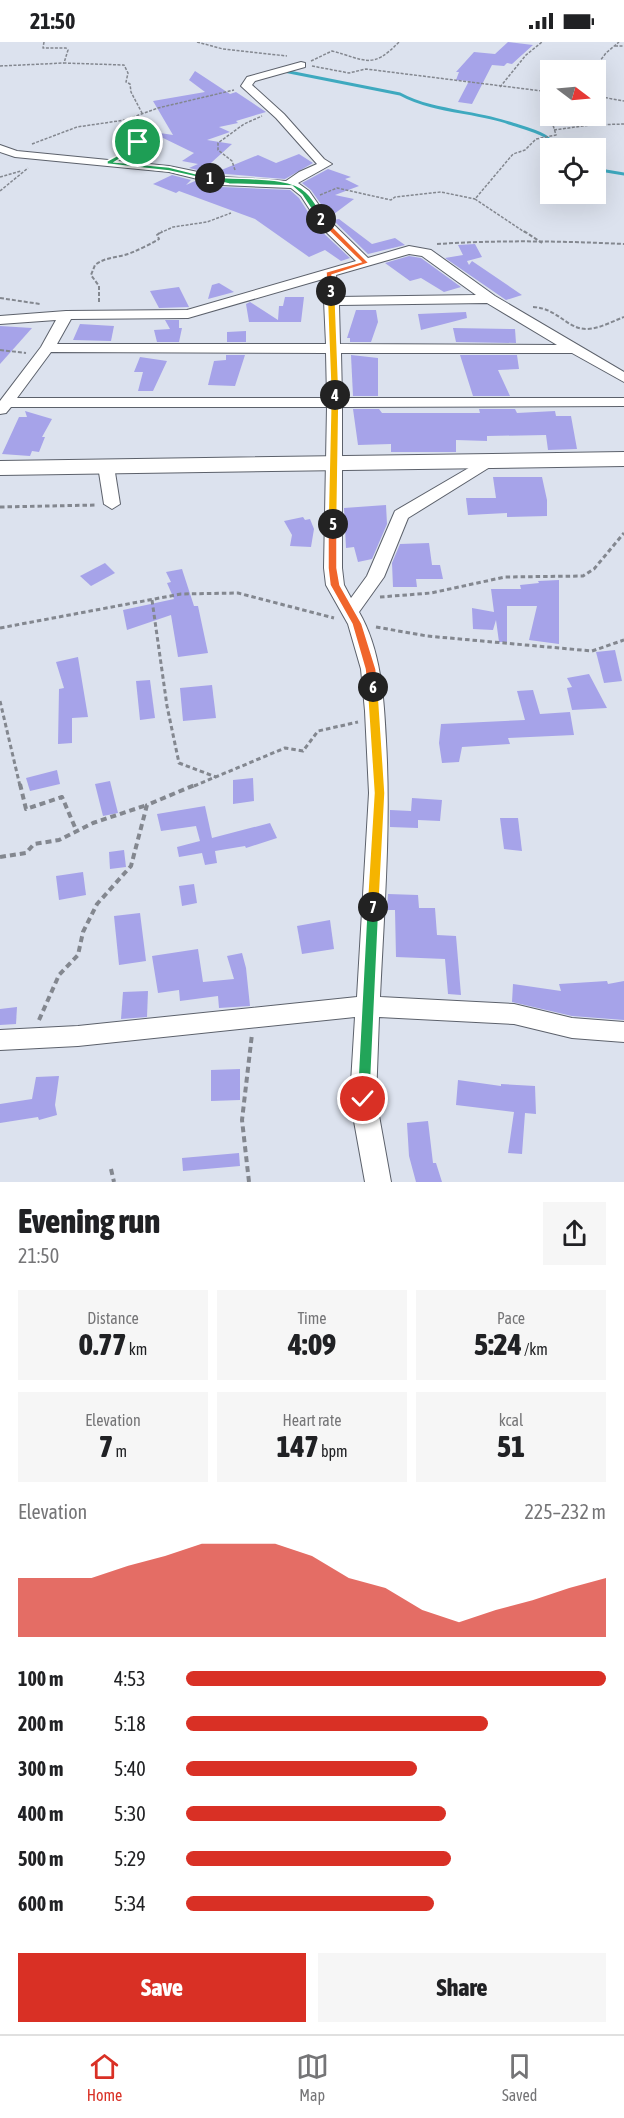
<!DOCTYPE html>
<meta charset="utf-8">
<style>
body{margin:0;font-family:"Asap Condensed",sans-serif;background:#f6f6f6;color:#202124;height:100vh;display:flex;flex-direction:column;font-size:22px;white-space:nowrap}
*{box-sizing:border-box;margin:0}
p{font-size:20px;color:#757577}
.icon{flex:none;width:33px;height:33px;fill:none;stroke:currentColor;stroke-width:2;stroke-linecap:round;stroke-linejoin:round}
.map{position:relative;height:1140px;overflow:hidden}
.details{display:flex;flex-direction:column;background:#fff;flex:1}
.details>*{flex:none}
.needle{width:39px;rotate:106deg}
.controls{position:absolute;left:540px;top:18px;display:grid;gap:12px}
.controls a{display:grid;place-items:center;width:66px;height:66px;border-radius:0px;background:#fff;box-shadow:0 6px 24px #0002;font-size:30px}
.pin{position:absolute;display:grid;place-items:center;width:51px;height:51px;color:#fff;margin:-26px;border:3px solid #fff;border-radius:50%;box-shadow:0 2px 6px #0007}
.km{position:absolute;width:30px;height:30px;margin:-15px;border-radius:50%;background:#222;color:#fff;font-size:16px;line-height:30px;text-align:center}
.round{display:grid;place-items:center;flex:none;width:63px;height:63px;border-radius:0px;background:#f6f6f6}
.summary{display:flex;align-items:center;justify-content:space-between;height:102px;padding:0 18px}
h1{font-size:33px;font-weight:800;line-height:45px}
.metrics{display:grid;grid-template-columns:repeat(3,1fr);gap:9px;height:102px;padding:6px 18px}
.metrics div{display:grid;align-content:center;border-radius:0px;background:#f6f6f6;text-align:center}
.metrics b{font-size:30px;font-weight:800}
.metrics small{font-size:16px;font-weight:400}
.metrics p{font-size:16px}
.chart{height:168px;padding:12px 18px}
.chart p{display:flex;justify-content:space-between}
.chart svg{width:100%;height:108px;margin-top:6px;fill:#d93025;opacity:.7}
.primary-button{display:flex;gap:12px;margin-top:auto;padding:12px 18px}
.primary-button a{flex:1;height:69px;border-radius:0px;background:#d93025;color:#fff;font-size:24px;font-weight:800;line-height:69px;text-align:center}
.primary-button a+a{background:#f6f6f6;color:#202124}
ul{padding:0 18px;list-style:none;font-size:20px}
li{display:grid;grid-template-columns:96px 72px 1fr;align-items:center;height:45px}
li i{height:15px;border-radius:8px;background:#d93025}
.status{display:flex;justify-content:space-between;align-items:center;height:42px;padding:0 30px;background:#fff;direction:ltr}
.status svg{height:16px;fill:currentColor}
.menu{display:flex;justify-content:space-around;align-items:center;height:84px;border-top:2px solid #e0e0e0;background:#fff;font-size:16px;color:#757577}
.menu a{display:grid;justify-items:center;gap:3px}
.menu .active{color:#d93025}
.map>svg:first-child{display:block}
</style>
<div class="status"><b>21:50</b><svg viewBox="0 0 49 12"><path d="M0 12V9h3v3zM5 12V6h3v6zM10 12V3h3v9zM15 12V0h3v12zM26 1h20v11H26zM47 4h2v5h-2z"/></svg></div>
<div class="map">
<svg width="624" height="1140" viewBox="0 0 624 1140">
<rect width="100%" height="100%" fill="#dce2ee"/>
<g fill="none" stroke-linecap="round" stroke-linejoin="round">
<!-- stream -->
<g stroke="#3ea9bf" stroke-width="3">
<path d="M284,29L400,52C433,70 474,69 509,81C521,85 534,88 545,94C551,97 552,103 559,106"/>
<polyline points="596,122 606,129 624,132"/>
</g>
</g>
<!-- building -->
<g fill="#a6a3e9">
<polygon points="508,0 533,3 512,22 507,21 504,24 492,23 472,62 458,60 469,39 456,38 459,30 456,30 474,10 495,12"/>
<polygon points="195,29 230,52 236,50 266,70 236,79 238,81 219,85 230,90 207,98 232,102 202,129 189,126 198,122 182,119 194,111 159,94 160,91 173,93 153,59 205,50 189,38"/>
<polygon points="299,112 313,121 285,137 214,131 258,113 276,121"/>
<polygon points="328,127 351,135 345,137 359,144 335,153 354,157 330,175 311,148 302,141"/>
<polygon points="172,133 191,138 186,143 195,139 222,145 290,148 299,156 319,187 350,216 341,219 325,208 309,215 255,177 179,149 176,151 153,142"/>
<polygon points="339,177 372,202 395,196 405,203 368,212 333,178"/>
<polygon points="475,202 482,215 467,219 469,223 472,219 522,253 506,258 445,216 463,213 458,203"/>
<polygon points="409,214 421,216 461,245 444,250 421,236 410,239 385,221"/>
<polygon points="219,241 234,250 208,257 212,243"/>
<polygon points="179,245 189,265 159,266 150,249"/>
<polygon points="285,255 304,255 301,280 249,280 246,262 250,260 278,278 279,264 283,264"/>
<polygon points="356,268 376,268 378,280 371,300 350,300 350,296 347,296"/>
<polygon points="466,270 467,276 421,288 418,272"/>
<polygon points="165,278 179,278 179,286 182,286 179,300 157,300 154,288 170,287"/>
<polygon points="80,282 114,284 111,299 73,298"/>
<polygon points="0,284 32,286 0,322"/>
<polygon points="453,286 515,287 516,301 456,300"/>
<polygon points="246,289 246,300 227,300 227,290"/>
<polygon points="226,313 245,313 235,344 208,343 214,319 226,318"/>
<polygon points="351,313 378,316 378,354 353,354"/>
<polygon points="460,313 517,313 519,327 498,328 510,354 473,354"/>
<polygon points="140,315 167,319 153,349 138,349 143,330 134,330"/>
<polygon points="353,367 379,367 382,371 480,371 479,367 515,367 517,371 555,369 556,374 571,374 577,407 548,408 546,393 487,394 487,399 456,398 456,410 391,410 391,402 358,403"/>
<polygon points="25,369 52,377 42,395 45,395 39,410 32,409 30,414 2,412 19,375 27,375"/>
<polygon points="493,435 542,435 547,458 547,474 507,475 507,471 468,473 466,456 496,456"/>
<polygon points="386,463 387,482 372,517 358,520 354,505 346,506 344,466"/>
<polygon points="303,475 305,478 310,477 314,487 311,505 290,504 292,493 284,479"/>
<polygon points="429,501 432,523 440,523 443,537 416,537 417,545 393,545 392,521 400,502"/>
<polygon points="105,521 115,531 91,544 80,534"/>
<polygon points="182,527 194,564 198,564 208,611 178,615 171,573 127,588 123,568 174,557 167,541 171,540 166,530"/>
<polygon points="559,538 559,602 529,598 537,564 507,564 507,600 499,600 496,578 493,588 473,587 472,566 494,570 491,547 521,547 520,543 539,541 538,539"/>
<polygon points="615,608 622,639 604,641 596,610"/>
<polygon points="78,615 88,675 72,676 72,701 58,702 59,647 64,646 56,620"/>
<polygon points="589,632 607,666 572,668 567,646 572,645 567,636"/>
<polygon points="150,638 155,676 140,678 136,639"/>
<polygon points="212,643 216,676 183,679 180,646"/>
<polygon points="533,648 540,672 570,670 574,693 508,696 510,702 462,705 459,720 442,721 439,701 441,682 525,678 517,649"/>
<polygon points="57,728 60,742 30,749 26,736"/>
<polygon points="253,736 254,759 233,762 233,738"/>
<polygon points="110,739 118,771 103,774 95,742"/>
<polygon points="412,756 442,758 440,779 418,778 418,786 390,785 390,768 411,769"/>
<polygon points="205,764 212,796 270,781 277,796 246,806 245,804 215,809 217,821 205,823 202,811 179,815 177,805 200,799 196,784 161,789 157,772"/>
<polygon points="500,776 518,776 522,809 504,807"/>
<polygon points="124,808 126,825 110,827 109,810"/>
<polygon points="83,830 86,853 59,858 56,834"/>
<polygon points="194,842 197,861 182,864 179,844"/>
<polygon points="388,852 418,853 419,866 435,866 437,893 456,894 461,953 448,952 445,917 396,915 395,868 387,868"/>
<polygon points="140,871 146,919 119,923 114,874"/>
<polygon points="330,878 334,907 302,912 297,884"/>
<polygon points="198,907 203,940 234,937 227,914 242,911 246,926 250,964 219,966 218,954 180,959 179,948 158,951 152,914"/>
<polygon points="607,939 608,942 624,939 624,978 572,974 512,960 513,942 561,949 559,942"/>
<polygon points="148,949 147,975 121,977 123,950"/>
<polygon points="17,965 16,982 0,983 0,967"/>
<polygon points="240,1027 240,1058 211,1059 211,1028"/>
<polygon points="59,1034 55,1063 57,1073 39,1078 38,1075 0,1081 0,1062 32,1057 36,1035"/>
<polygon points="458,1038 501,1044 501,1042 535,1044 536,1072 525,1071 522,1112 508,1111 514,1070 456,1063"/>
<polygon points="428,1079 433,1121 436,1121 442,1140 416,1140 409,1114 407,1081"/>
<polygon points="239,1111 240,1124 183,1129 182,1116"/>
</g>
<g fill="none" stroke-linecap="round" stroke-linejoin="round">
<defs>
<g id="street">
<path d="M301,20L305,21V25L255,39L252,43L284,72L324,117L332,122L298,141L309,149L330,179L368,216L409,204L431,208L495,254L624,330V340L572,311H341L342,356H624V364L342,365V526L344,543L351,556L367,534L395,469L484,417H496L498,420L408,476L384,535L359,570C381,608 384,656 386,699C391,784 384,869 380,955L514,962L572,976L624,980V1000L572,996L514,982L379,975L376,1057L391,1140H365L350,1057L355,975L78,1004L0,1008V988L78,984L357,955L369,751L365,669L361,627L348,582L326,543L324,526L327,365H11L6,371L0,372V359L41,305L56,278L0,282V274L66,269L187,268L356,219L321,185L301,154L291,146L222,143L169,130L15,115L0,110V103L17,109L169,124L222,135L286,139L299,130L317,122L276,76L241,44L247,35ZM409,212L422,214L476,253L338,255L336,233ZM323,237L326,302H57L71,277L188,276ZM487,261L557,303L340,302L339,263ZM51,310L326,311L327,356H17Z"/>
<polygon points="106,419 114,424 120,462 112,467 104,462 98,424"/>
</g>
<polygon id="secondary" points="624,410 624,424 0,433 0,419"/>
</defs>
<!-- street casing -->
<use href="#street" stroke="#5c616b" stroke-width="2"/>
<!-- secondary casing -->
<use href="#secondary" stroke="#5c616b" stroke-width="2"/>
<!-- path-far3 -->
<g stroke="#83878f" stroke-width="1.5" stroke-dasharray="3 1.5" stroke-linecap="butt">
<polyline points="44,0 43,6 66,6 68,8 64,21 124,23 128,31 126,40 130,42 131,50 142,71"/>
<polyline points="197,0 223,7 287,14"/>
<polyline points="615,4 624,4"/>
<path d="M311,19L332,9C366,18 372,28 399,0"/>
<polyline points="0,24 64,21"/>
<polyline points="312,24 349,31 366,27 550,50"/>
<polyline points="593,28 606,11 619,0"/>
<polyline points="500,45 526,13 542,0"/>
<polyline points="596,54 624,59"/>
<polyline points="554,88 590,83 624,82"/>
<polyline points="32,102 77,85 125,78"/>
<polyline points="126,111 138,100 125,78 158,66 234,48"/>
<polyline points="235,128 232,119 218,108 218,101 244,82 262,74"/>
<polyline points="0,135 21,129"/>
<polyline points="0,149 28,126"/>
<polyline points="320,153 337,146 391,158 395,155 441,150 475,157"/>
<polyline points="160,191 173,185 207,180 231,171"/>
<polyline points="526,191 475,157 513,112 525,108 536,97 556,93 553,83 555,74"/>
</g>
<!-- path-far2 -->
<g stroke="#83878f" stroke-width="2" stroke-dasharray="4 2" stroke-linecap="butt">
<polyline points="524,189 542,201"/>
<path d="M437,202C499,198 561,199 624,202"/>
<polyline points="0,256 40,262"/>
<path d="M99,260V244L91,233L95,223C105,215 116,216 128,212C132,211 155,200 159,197L157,193L162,189"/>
<path d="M533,265C558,266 567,288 588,287C601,286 613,279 624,275"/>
<polyline points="0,308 26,311"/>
</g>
<!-- path-far1 -->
<g stroke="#83878f" stroke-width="3" stroke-dasharray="4.5 3" stroke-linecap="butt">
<polyline points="0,465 96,463"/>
<polyline points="380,555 431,551 505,535 583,534 594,527 624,491"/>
<polyline points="152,558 167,664 179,721 216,735"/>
<polyline points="376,585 427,594 592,609 624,598"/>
<polyline points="0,586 181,552 238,551 334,576"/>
<polyline points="0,659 20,744"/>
<polyline points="194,744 285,706 303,709 318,689 358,680"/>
</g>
<!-- path -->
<g stroke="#83878f" stroke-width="4" stroke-dasharray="6 4" stroke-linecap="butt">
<polyline points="20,742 26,767 62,755 77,790"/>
<polyline points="0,815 26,811 34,802 59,798 93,781 147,763"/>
<polyline points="39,978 59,933 78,913 83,890 97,862 131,824 147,763 197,742"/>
<polyline points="111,1127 114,1140"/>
<polyline points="249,1140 242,1078 252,992"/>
</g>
<!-- street -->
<use href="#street" fill="#fff" fill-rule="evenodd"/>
<!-- secondary -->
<use href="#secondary" fill="#fff" fill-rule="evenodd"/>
</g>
<!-- split-1 -->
<polygon fill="#22a559" stroke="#fff" stroke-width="1.5" points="135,98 141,100 128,112 115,120 169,125 213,136 210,138 169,129 107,122 107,119 124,110"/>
<!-- split-2 -->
<path fill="#22a559" stroke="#fff" stroke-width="1.5" d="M210,134C236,139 289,132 306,150C314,157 319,168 325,177L319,179L302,153L292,144L229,142L207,137Z"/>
<!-- split-3 -->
<polygon fill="#f0652b" stroke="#fff" stroke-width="1.5" points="319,176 324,176 369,221 332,233 335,249 331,252 327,249 326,230 361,220 319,179"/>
<!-- split-4 -->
<polygon fill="#f5b400" stroke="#fff" stroke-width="1.5" points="331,247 335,249 339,353 335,355 331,353 327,249"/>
<!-- split-5 -->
<polygon fill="#f5b400" stroke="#fff" stroke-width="1.5" points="335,350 339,353 337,482 333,485 328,482 331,353"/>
<!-- split-6 -->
<polygon fill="#f0652b" stroke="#fff" stroke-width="1.5" points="333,479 337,482 337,526 340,543 362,582 376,627 378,645 373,649 367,645 365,627 352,582 330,543 328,526 328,482"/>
<!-- split-7 -->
<polygon fill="#f5b400" stroke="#fff" stroke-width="1.5" points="373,642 378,645 385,751 379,865 373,870 367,865 374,751 367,645"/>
<!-- split-8 -->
<polygon fill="#22a559" stroke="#fff" stroke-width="1.5" points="373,860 379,865 370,1057 368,1061 363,1063 359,1061 357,1057 367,865"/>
</svg>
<div class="controls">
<a><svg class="needle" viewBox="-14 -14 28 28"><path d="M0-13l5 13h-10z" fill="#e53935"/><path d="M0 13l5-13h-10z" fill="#757577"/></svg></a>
<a><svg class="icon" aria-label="locate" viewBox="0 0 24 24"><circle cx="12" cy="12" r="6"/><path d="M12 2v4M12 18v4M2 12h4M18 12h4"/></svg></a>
</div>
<div class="pin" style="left:138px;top:100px;background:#1e9e55"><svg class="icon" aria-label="arrive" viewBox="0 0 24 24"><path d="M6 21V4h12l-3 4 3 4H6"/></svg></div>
<div class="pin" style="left:363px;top:1057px;background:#d93025"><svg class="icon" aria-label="check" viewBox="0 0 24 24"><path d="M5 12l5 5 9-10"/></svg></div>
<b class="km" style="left:210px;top:136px">1</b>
<b class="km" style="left:321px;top:177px">2</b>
<b class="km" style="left:331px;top:249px">3</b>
<b class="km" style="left:335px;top:353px">4</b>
<b class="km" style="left:333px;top:482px">5</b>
<b class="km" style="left:373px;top:645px">6</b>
<b class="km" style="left:373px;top:865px">7</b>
</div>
<section class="details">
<div class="summary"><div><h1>Evening run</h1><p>21:50</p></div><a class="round"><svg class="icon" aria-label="share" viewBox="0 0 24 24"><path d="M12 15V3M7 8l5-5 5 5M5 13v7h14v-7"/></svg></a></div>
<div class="metrics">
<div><p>Distance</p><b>0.77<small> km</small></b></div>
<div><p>Time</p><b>4:09</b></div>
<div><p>Pace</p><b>5:24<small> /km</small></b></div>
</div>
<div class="metrics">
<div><p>Elevation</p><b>7<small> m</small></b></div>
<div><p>Heart rate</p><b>147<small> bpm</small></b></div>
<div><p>kcal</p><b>51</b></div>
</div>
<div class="chart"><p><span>Elevation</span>225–232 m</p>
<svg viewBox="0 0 160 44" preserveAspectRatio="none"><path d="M0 44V20L10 20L20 20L30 15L40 11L50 6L60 6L70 6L80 11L90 20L100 24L110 33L120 38L130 33L140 29L150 24L160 20V44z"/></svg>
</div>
<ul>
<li><b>100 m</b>4:53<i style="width:100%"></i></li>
<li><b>200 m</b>5:18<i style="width:72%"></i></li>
<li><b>300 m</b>5:40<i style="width:55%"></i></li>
<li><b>400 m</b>5:30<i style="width:62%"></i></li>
<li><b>500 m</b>5:29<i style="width:63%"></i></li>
<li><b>600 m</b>5:34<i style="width:59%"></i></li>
</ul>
<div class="primary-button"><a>Save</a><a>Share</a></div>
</section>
<nav class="menu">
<a class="active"><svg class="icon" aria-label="home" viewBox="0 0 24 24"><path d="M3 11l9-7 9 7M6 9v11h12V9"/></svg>Home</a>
<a><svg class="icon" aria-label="map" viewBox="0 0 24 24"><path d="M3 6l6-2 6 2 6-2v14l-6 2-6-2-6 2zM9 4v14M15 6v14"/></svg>Map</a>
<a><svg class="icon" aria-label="saved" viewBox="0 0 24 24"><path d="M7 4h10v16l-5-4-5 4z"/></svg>Saved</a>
</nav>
